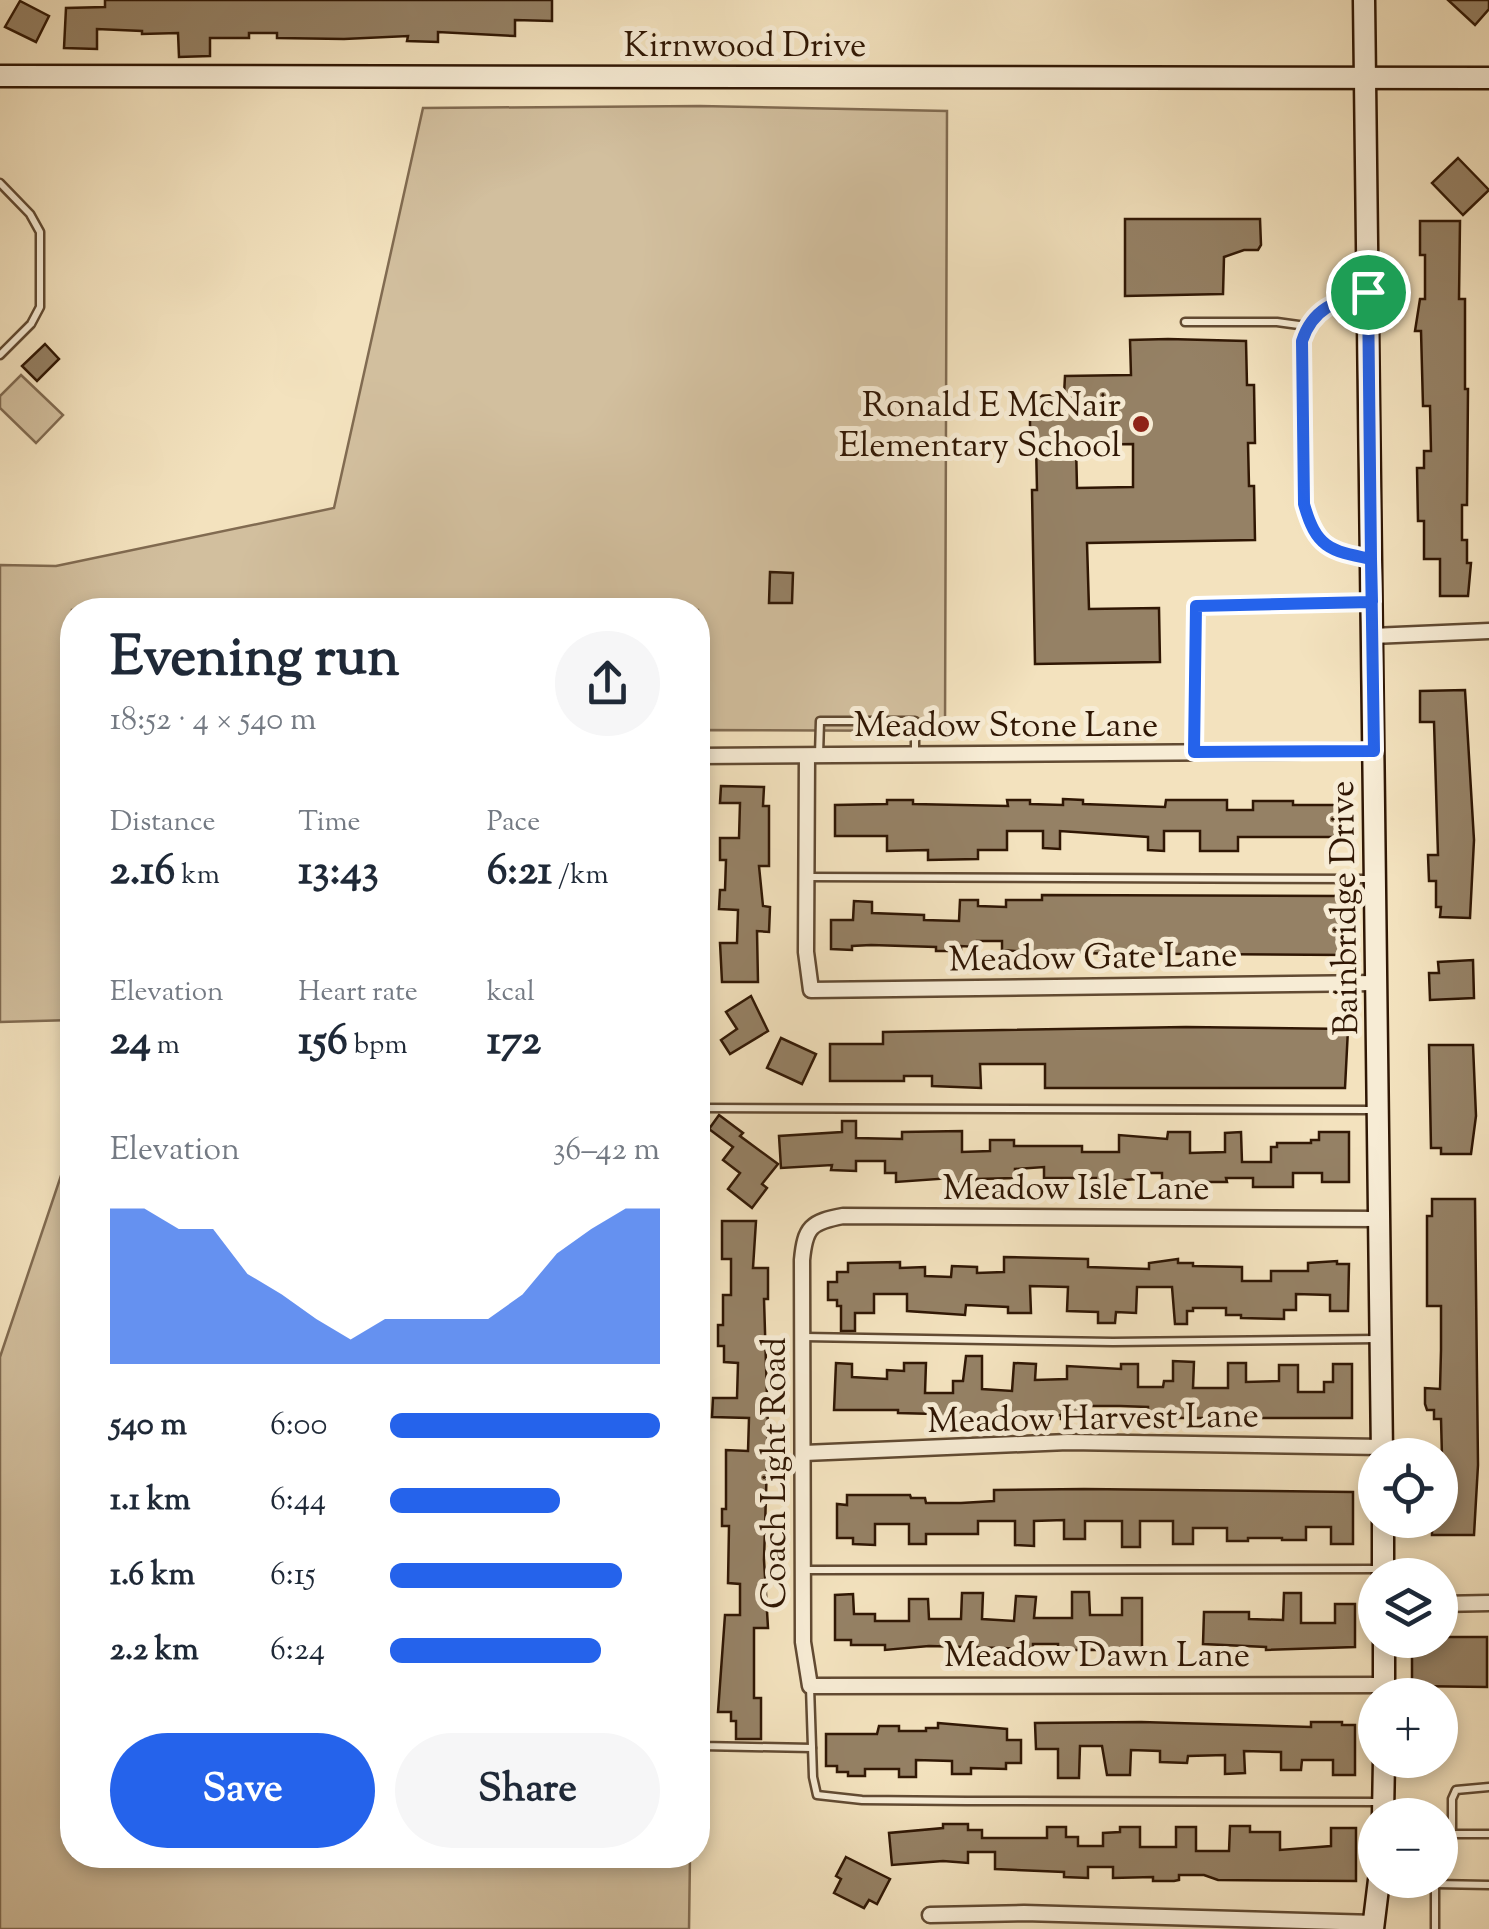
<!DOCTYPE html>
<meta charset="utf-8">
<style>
body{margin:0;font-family:"Sorts Mill Goudy",serif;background:#f6f6f7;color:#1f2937;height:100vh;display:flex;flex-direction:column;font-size:38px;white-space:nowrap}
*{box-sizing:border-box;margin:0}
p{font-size:32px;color:#747a83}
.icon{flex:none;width:55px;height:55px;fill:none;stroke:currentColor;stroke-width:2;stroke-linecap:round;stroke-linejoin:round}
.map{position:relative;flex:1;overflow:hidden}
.side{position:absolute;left:60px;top:598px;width:650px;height:1270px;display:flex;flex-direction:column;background:#fff;border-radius:40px;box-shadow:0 5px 15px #0003}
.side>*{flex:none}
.tools{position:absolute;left:1358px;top:1438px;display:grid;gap:20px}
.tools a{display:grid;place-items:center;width:100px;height:100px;border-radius:50%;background:#fff;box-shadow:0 5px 15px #0003;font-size:50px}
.pin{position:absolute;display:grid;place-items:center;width:85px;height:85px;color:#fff;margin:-42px;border:5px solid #fff;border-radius:50%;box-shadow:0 2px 10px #0007}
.round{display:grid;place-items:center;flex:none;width:105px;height:105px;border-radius:52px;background:#f6f6f7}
.head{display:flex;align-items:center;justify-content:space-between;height:170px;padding:0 50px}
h1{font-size:55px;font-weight:800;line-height:75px}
.metrics{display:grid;grid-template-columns:repeat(3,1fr);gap:15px;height:170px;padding:10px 50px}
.metrics div{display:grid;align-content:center}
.metrics b{font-size:42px;font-weight:800}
.metrics small{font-size:28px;font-weight:400}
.metrics p{font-size:28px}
.chart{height:280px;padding:20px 50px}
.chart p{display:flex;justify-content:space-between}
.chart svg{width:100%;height:180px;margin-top:10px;fill:#2563eb;opacity:.7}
.action{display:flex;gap:20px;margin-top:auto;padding:20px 50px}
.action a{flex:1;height:115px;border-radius:60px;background:#2563eb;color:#fff;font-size:40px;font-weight:800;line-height:115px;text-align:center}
.action a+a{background:#f6f6f7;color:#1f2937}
ul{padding:0 50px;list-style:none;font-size:32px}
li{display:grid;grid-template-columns:160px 120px 1fr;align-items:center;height:75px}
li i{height:25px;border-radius:12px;background:#2563eb}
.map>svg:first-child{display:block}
</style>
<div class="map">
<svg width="1489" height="1929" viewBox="0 0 1489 1929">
<rect width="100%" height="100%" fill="#f3e2be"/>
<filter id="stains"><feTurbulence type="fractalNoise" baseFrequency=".002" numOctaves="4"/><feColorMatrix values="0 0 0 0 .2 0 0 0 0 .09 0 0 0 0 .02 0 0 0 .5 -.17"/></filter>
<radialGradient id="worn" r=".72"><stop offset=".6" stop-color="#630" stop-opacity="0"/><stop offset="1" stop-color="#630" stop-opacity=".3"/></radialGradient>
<!-- green -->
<g fill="#d2bf9e" stroke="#816b51" stroke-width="2.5">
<polygon points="700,106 947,111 945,731 701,730 698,1146 698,610 72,610 72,1020 0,1022 0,565 56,566 334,508 423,108"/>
<polygon points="21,375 63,415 36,443 0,408 0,396"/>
<polygon points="72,1143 72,1855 690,1855 689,1929 0,1929 0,1357"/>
</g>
<!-- building -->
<g fill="#958165" stroke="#301704" stroke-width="2.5" fill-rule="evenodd">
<polygon points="105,0 552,0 552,21 515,20 515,36 438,32 438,42 407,41 408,36 344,39 277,38 277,33 249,33 249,38 210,38 210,56 179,57 178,33 142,34 142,31 97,29 97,49 64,48 66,8 105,7"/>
<polygon points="1448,0 1489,0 1489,9 1475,25"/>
<polygon points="20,1 49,16 36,42 5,27"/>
<polygon points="1458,158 1489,190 1463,215 1432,183"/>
<polygon points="1125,219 1260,219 1261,245 1258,250 1244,250 1224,257 1223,294 1125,296"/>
<polygon points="1420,221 1460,221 1459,299 1465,299 1465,389 1468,389 1467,505 1462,505 1462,540 1467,540 1467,563 1471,563 1468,596 1440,596 1440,559 1424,559 1424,521 1418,521 1417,468 1424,468 1424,451 1431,451 1430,406 1423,406 1421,331 1415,331 1420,299 1425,299 1425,255 1420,255"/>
<path d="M1168,339L1246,341L1247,385H1254L1255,443H1248L1249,486H1254L1255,540L1087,543L1089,609L1159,608L1160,662L1035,664L1032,490H1037L1036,444H1030V396L1064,395L1065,376L1131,375L1130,340ZM1133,444V487L1077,488L1076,445Z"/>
<polygon points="45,344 59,359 37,381 22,366"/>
<polygon points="770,572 793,573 792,603 769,603"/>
<polygon points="1465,690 1474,840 1470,918 1440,917 1441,907 1436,907 1436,881 1429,881 1428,855 1438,855 1434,722 1420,722 1420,691"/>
<polygon points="721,786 764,787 763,806 769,806 769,866 759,866 763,906 770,907 769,932 757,931 758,982 722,982 720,943 737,943 738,910 719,909 720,890 725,890 726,860 720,860 720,838 739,838 740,803 720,803"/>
<polygon points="1063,799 1083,800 1083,804 1165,807 1166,800 1227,800 1227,810 1253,810 1253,801 1293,801 1293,805 1343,805 1343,837 1238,837 1238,851 1200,851 1200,831 1164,831 1164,851 1148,850 1148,837 1060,831 1060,849 1043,848 1043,831 1007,831 1007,850 978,850 978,859 928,860 928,850 887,851 887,836 835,836 835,805 887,804 887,800 913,800 913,804 1008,806 1007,800 1030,800 1030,804 1063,805"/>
<polygon points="1042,895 1343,896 1345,955 1040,953 1002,950 1002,941 977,941 977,947 961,946 961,951 936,951 936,947 871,945 852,946 852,950 831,949 831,920 853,920 854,901 872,902 872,913 924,915 924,920 959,921 960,900 978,900 978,906 1006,907 1006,900 1042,900"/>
<polygon points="1473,960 1474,998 1430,1000 1429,973 1439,973 1438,962"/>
<polygon points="751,996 768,1031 730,1054 721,1040 737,1029 726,1012"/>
<polygon points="1186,1027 1348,1029 1345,1088 1045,1088 1045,1064 980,1064 981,1088 932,1086 932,1076 904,1076 904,1081 830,1081 830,1044 883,1044 883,1032"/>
<polygon points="781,1038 816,1054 802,1084 767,1068"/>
<polygon points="1429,1045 1473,1045 1476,1116 1471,1154 1441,1154 1441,1148 1431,1148"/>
<polygon points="719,1115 743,1133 740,1136 778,1164 762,1184 767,1188 752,1208 728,1189 740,1173 723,1160 733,1147 709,1129"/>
<polygon points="842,1121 856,1121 856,1138 902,1139 902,1132 962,1131 962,1152 990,1151 990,1140 1014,1140 1014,1146 1082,1146 1082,1152 1119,1152 1119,1135 1167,1139 1168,1132 1190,1132 1190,1153 1225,1152 1225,1133 1241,1132 1242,1162 1271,1162 1271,1147 1277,1147 1277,1143 1311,1143 1311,1140 1319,1140 1319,1132 1349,1132 1349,1182 1322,1182 1322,1173 1293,1173 1293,1187 1253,1187 1253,1178 1226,1178 1227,1182 1162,1182 1162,1173 1137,1173 1137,1179 1096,1182 1096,1178 1044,1178 1044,1167 1015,1169 1015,1178 977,1179 977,1182 951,1183 951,1178 896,1182 896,1173 885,1173 885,1161 856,1161 856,1171 831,1170 832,1165 781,1168 779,1136 842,1132"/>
<polygon points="1432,1199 1475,1199 1478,1465 1474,1535 1432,1535 1432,1520 1440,1520 1442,1457 1441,1419 1434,1419 1434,1410 1427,1410 1425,1404 1425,1388 1440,1389 1441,1350 1441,1306 1427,1306 1427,1216 1432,1216"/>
<polygon points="722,1221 756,1221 753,1268 768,1268 768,1299 764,1299 768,1429 764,1560 768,1628 754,1628 754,1698 761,1698 761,1739 736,1739 736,1721 731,1721 731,1712 718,1712 725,1615 740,1615 740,1584 728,1583 729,1526 722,1526 722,1509 726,1509 726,1450 748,1451 749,1418 712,1417 713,1398 737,1398 738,1363 724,1362 724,1346 718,1346 718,1325 723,1325 723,1295 731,1295 731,1259 722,1259"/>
<polygon points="1004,1257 1088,1259 1088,1267 1149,1269 1149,1263 1178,1259 1178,1263 1193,1263 1193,1266 1242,1267 1242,1281 1271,1281 1271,1271 1308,1271 1308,1263 1337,1261 1337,1264 1349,1264 1348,1311 1330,1311 1330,1295 1296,1294 1296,1310 1284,1310 1284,1319 1241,1318 1241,1315 1226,1315 1226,1308 1193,1308 1193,1311 1187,1311 1187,1324 1175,1324 1172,1287 1137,1287 1136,1313 1116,1312 1115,1323 1098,1323 1098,1312 1067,1311 1068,1287 1030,1286 1031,1313 1008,1313 1008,1307 966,1305 965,1315 907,1311 907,1294 874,1294 874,1313 855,1313 855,1331 841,1331 841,1306 837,1306 837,1300 828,1300 828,1282 837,1282 837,1272 848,1272 848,1263 900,1262 900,1268 925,1267 925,1276 951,1277 952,1266 977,1267 977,1273 1004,1272"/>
<polygon points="966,1356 982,1356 982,1389 1012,1391 1014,1363 1036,1364 1035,1380 1067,1379 1067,1366 1121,1369 1121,1364 1138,1364 1138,1387 1163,1387 1164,1381 1173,1381 1173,1361 1194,1362 1193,1388 1228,1388 1228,1363 1246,1363 1246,1382 1279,1381 1279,1365 1298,1365 1298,1392 1324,1392 1324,1382 1333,1382 1333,1364 1352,1364 1352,1418 1148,1418 1148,1407 1120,1406 1087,1406 1088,1418 1061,1419 1061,1415 1033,1419 936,1418 936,1414 898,1413 898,1410 834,1410 836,1363 852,1364 852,1377 887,1379 887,1370 904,1371 904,1363 926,1363 925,1393 953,1393 953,1381 963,1381"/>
<polygon points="1084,1489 1353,1492 1353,1544 1331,1544 1331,1527 1306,1527 1306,1540 1282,1540 1282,1538 1248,1538 1248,1541 1227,1541 1227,1528 1193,1528 1193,1544 1173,1544 1173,1521 1140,1521 1140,1547 1122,1547 1122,1521 1085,1521 1085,1539 1064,1539 1064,1520 1034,1521 1034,1546 1015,1545 1015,1521 978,1521 978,1534 926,1534 926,1544 909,1544 909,1524 875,1524 875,1545 853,1544 853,1538 837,1538 837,1504 847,1505 847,1495 910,1495 911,1498 925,1498 926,1503 961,1503 994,1501 994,1490"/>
<polygon points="1072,1592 1089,1592 1090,1615 1122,1615 1122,1598 1142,1598 1142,1650 1058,1650 1058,1644 1033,1644 1033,1649 929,1646 885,1650 885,1645 851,1645 851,1640 835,1640 835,1595 853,1594 854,1614 875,1614 875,1621 909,1621 909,1599 928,1599 929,1619 961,1619 962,1593 983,1593 982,1619 1014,1621 1016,1596 1036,1597 1034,1618 1072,1618"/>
<polygon points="1284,1593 1301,1593 1301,1623 1335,1623 1335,1604 1355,1604 1355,1647 1266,1650 1266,1647 1203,1644 1204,1612 1249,1612 1249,1619 1283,1620"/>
<polygon points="1440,1637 1487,1637 1487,1687 1412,1686 1412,1645 1430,1645 1430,1640 1440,1640"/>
<polygon points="1141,1722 1311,1727 1311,1722 1342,1722 1342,1725 1355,1725 1355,1775 1333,1775 1333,1760 1302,1760 1301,1770 1281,1770 1281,1752 1244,1751 1245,1773 1225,1774 1225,1755 1188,1756 1187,1763 1160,1762 1160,1751 1131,1750 1130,1775 1107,1775 1102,1746 1080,1746 1079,1778 1058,1778 1058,1749 1036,1749 1035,1723"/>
<polygon points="938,1723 1007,1729 1007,1740 1021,1740 1021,1763 1006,1763 1006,1769 971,1768 971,1774 952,1774 952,1761 916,1760 916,1777 899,1777 899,1769 865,1769 865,1776 848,1776 848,1772 837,1772 837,1766 826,1766 826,1734 877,1734 879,1726 899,1726 899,1731 926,1731 926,1728 938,1728"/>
<polygon points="943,1824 968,1824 968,1830 982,1830 982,1838 1047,1838 1047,1827 1066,1827 1066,1837 1078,1837 1078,1846 1103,1846 1103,1833 1120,1832 1120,1827 1140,1827 1140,1847 1176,1847 1176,1827 1196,1827 1196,1851 1229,1851 1230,1826 1250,1826 1250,1832 1280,1832 1280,1850 1331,1846 1331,1828 1356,1828 1356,1881 1218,1880 1204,1875 1179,1875 1179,1880 1174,1881 1153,1881 1153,1877 1113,1878 1113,1867 1088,1867 1088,1878 1064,1877 1064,1872 995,1869 995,1852 968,1852 968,1863 943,1861 892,1865 889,1833 943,1828"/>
<polygon points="846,1857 890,1879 877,1904 869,1900 864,1908 834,1893 841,1879 836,1876"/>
</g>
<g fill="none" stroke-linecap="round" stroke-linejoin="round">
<defs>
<g id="lane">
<polyline points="0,183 30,214 40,232 40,307 31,324 0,355"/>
<path d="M1362,294C1333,302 1312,310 1302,341L1304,504C1315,545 1326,550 1367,558"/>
<polyline points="1185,322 1277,322 1306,326"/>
<polyline points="1194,750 1196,606 1365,602"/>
<polyline points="819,755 820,721 915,721 915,753"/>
<polyline points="699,757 701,1746 812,1748"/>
<polyline points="806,877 1369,879"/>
<polyline points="700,1108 1372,1110"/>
<polyline points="804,1337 1113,1342 1377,1339"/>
<polyline points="805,1570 1377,1569"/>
<polyline points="810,1687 813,1777 817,1795 862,1800 967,1801 1381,1802"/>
<polyline points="1440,1834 1489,1834"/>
<polyline points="1452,1834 1452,1799 1456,1790 1489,1787"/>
<polyline points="1435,1884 1489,1885"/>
<polyline points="1435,1929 1435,1880"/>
</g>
<g id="street">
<polyline points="1372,636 1489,631"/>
<polyline points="699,756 1374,751"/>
<polyline points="807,756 806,952 811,990 1376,983"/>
<path d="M1379,1219L843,1216C811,1222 805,1227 802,1260L803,1642L810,1686L1385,1685"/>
<polyline points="804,1453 1068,1442 1382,1447"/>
<polyline points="1440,1604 1489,1603"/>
<polyline points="930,1915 1024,1913 1375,1923"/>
</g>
<g id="secondary">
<polyline points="1364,0 1382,1455"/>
<polyline points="0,76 1489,78"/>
<polyline points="1383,1520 1383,1575"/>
<polyline points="1384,1640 1384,1695"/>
<polyline points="1383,1815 1384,1760"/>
<polyline points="1373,1929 1379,1880"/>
</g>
</defs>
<!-- lane casing -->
<use href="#lane" stroke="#614a32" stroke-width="11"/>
<!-- street casing -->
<use href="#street" stroke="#614a32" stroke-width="19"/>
<!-- secondary casing -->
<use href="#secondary" stroke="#301704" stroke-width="25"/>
<!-- lane -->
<use href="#lane" stroke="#f7ecd5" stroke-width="6"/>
<!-- street -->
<use href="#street" stroke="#f7ecd5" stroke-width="14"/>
<!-- secondary -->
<use href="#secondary" stroke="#f7ecd5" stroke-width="20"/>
</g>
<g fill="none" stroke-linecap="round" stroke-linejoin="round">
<defs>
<path id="route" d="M1368,292C1337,301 1313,307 1302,341L1304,504C1316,547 1329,551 1371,559L1374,751L1194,752L1196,606L1372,602L1371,559L1368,292"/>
</defs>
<!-- route casing -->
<use href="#route" stroke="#fff" stroke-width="20"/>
<!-- route -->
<use href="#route" stroke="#2563eb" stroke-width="12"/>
</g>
<!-- markers -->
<circle fill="#8f2418" stroke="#f7ecd5" stroke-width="4" cx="1141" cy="424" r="10"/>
<g text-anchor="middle" stroke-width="10" stroke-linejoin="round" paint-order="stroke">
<!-- street labels -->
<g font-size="35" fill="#301704" stroke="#f7ecd5">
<text x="745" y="56">Kirnwood Drive</text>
<text x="1006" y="736">Meadow Stone Lane</text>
<text transform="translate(1343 908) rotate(-91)" y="12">Bainbridge Drive</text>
<text transform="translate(1093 956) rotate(-1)" y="12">Meadow Gate Lane</text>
<text x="1076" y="1199">Meadow Isle Lane</text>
<text transform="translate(1093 1417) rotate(-1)" y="12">Meadow Harvest Lane</text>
<text transform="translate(773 1473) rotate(-90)" y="12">Coach Light Road</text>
<text x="1097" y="1666">Meadow Dawn Lane</text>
</g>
<!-- poi labels -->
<g font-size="35" fill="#301704" stroke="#f7ecd5" text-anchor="end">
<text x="1121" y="416">Ronald E McNair<tspan x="1121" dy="40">Elementary School</tspan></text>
</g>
</g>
<rect width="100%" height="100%" filter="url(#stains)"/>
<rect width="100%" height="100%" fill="url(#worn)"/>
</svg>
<div class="tools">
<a><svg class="icon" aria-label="locate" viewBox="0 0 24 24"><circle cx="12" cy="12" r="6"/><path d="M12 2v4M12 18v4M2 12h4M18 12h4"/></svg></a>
<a><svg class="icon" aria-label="layers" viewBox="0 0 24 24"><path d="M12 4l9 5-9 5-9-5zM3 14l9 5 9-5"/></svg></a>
<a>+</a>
<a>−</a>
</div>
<div class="pin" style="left:1368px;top:292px;background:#1e9e55"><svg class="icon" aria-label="arrive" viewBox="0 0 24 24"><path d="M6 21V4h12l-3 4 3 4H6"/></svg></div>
<section class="side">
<div class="head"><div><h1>Evening run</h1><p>18:52 · 4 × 540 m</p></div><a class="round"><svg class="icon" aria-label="share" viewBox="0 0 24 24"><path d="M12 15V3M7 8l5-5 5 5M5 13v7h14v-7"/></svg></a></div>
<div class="metrics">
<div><p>Distance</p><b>2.16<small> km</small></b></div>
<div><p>Time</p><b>13:43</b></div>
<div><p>Pace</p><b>6:21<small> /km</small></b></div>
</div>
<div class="metrics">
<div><p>Elevation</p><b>24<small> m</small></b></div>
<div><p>Heart rate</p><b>156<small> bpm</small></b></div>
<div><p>kcal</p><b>172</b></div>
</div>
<div class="chart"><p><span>Elevation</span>36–42 m</p>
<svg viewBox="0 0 160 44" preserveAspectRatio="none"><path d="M0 44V6L10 6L20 11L30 11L40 22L50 27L60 33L70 38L80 33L90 33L100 33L110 33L120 27L130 17L140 11L150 6L160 6V44z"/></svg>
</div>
<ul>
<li><b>540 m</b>6:00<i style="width:100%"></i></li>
<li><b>1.1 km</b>6:44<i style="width:63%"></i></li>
<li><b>1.6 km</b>6:15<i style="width:86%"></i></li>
<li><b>2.2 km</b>6:24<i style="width:78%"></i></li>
</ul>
<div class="action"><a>Save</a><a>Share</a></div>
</section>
</div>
